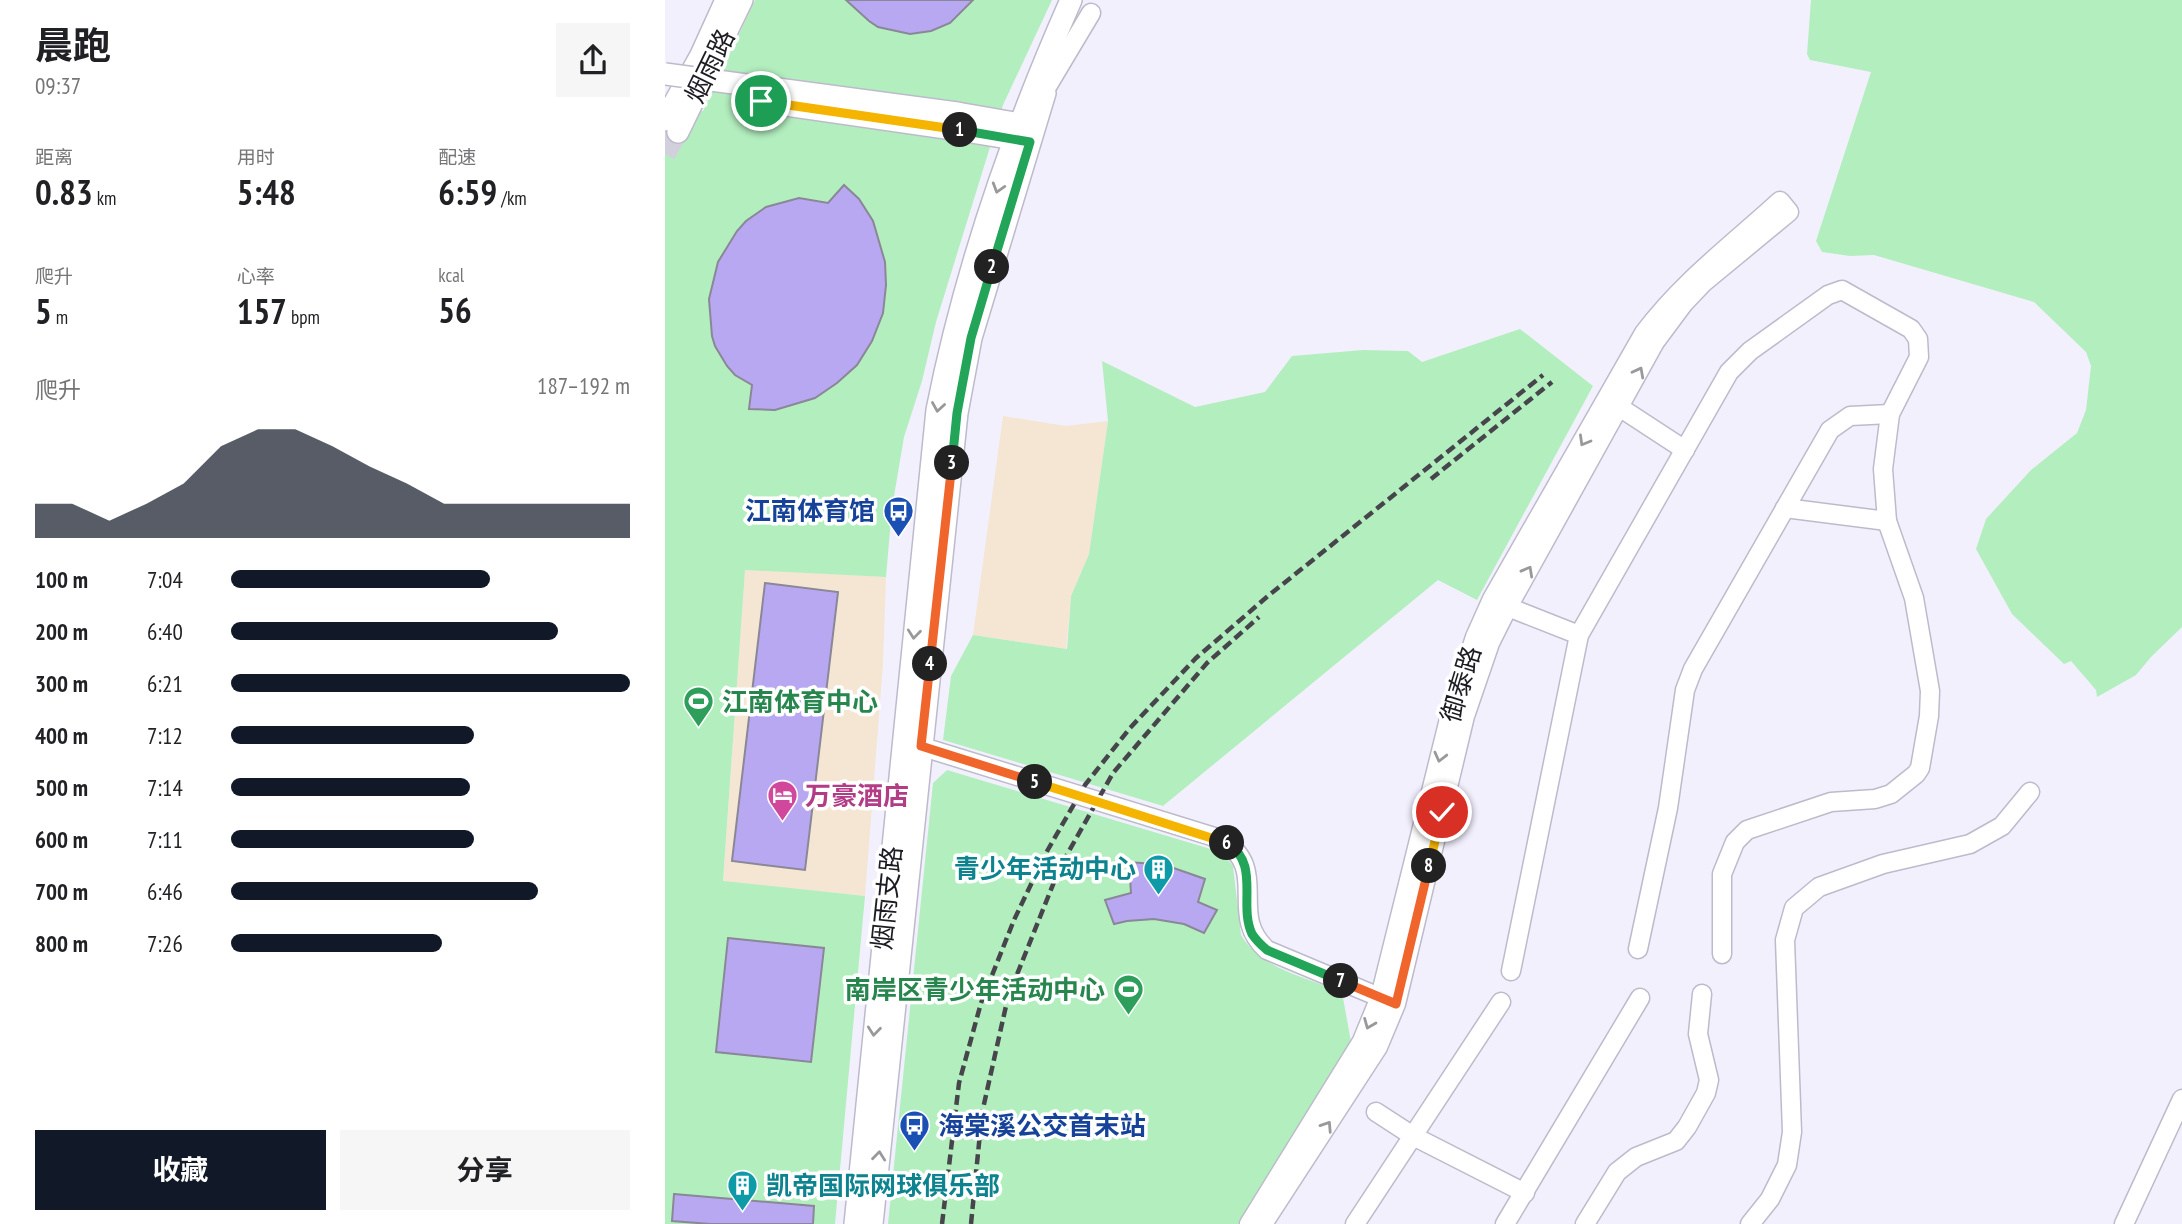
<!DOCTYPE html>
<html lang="zh">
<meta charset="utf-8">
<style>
body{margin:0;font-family:"PT Sans Narrow","Noto Sans SC",sans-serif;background:#f6f6f6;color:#202124;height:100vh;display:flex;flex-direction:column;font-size:26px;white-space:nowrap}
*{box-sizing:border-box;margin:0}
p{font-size:23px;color:#757577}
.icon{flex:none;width:38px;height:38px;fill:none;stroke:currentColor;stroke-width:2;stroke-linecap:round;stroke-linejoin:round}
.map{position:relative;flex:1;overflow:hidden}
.sheet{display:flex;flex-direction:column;background:#fff;width:665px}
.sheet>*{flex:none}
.pin{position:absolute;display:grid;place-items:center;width:60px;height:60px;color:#fff;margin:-30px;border:4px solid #fff;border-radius:50%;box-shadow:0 2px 7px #0007}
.km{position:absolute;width:35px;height:35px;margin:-18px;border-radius:50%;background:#222;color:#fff;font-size:19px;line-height:35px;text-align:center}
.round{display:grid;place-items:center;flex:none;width:74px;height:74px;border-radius:0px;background:#f6f6f6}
.headline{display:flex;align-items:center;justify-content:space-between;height:119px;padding:0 35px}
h1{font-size:38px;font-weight:700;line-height:52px}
.metrics{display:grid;grid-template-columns:repeat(3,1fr);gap:10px;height:119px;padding:7px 35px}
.metrics div{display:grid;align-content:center}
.metrics b{font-size:35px;font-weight:700}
.metrics small{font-size:19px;font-weight:400}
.metrics p{font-size:19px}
.chart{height:196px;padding:14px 35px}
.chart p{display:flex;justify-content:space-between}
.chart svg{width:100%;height:126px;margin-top:7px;fill:#111827;opacity:.7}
.action{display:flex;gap:14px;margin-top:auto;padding:14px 35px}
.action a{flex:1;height:80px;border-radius:0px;background:#111827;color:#fff;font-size:28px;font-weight:700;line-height:80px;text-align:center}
.action a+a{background:#f6f6f6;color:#202124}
ul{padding:0 35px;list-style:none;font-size:23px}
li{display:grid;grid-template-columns:112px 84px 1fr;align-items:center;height:52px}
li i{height:18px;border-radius:9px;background:#111827}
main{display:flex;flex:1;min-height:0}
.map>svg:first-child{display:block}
</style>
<main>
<section class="sheet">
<div class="headline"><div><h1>晨跑</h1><p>09:37</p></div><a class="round"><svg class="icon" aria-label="share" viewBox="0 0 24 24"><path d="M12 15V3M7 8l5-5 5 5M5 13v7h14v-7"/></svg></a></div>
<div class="metrics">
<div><p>距离</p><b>0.83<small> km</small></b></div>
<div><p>用时</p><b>5:48</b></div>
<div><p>配速</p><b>6:59<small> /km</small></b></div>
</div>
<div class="metrics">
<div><p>爬升</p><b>5<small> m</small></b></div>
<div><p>心率</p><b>157<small> bpm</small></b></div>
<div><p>kcal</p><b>56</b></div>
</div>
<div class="chart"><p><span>爬升</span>187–192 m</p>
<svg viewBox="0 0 160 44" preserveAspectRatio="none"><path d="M0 44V32L10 32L20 38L30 32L40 25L50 12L60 6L70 6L80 12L90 19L100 25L110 32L120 32L130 32L140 32L150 32L160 32V44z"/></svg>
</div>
<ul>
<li><b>100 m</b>7:04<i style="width:65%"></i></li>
<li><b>200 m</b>6:40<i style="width:82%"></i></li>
<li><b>300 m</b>6:21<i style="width:100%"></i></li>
<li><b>400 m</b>7:12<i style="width:61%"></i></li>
<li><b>500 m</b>7:14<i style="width:60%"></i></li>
<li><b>600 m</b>7:11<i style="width:61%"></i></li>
<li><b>700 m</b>6:46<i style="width:77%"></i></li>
<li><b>800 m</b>7:26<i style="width:53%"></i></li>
</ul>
<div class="action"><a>收藏</a><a>分享</a></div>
</section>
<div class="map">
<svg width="1517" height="1224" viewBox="0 0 1517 1224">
<rect width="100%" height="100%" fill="#f3f0fe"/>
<!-- commercial -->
<g fill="#f4e6d3">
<polygon points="338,416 401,426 443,421 424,554 406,596 401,649 308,635"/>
<polygon points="80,569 221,577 218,664 200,896 58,882"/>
</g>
<!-- green -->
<g fill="#b3eebf">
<polygon points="90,0 387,0 338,105 271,322 257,381 239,437 227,508 221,577 80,570 58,881 200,896 170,1224 0,1224 0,107 38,111"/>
<polygon points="1146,0 1517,0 1517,627 1486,657 1471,675 1432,697 1431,690 1406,661 1399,664 1347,614 1311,549 1321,519 1366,470 1412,433 1421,410 1426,366 1421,352 1369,302 1209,255 1185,256 1157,252 1151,241 1206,72 1145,60 1142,54"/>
<polygon points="855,329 928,386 812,600 773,580 498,806 278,740 286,676 308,635 402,649 406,596 424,554 443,421 437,361 530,407 600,392 627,356 698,350 743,351 757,362"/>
<path d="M282,770L549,850L559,855L568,866L576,935C596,969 642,978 677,992L686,1042L574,1224H223L268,783Z"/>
</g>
<!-- building -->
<g fill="#b8a8f2" stroke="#8a8796" stroke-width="2">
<polygon points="181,0 308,0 285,23 266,31 245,34 213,27 204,21"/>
<polygon points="179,185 194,199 208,221 220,262 221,285 218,313 207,341 192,365 172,383 150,398 110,410 84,409 87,385 70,375 62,366 50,346 47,336 44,299 53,262 72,231 81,221 101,207 134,198 163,203"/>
<polygon points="100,583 173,592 140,870 67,861"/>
<polygon points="464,862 500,865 540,879 533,902 552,910 539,933 519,924 489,919 462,921 449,924 440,900 466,893"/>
<polygon points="63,938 159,948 146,1062 51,1052"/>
<polygon points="9,1194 149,1206 148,1224 45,1224 7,1221"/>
</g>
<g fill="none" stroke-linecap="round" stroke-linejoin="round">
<!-- major-tunnel -->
<polyline stroke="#d3d0dd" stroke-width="21" stroke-dasharray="21 10" stroke-linecap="butt" points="0,154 13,132"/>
<defs>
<g id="minor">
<polyline points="383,85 426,13"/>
<polyline points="945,401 1020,450"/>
<polyline points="1120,508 1222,521"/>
<polyline points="843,607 914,635"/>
<path d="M245,743L556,839C607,871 561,913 602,950L726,1002"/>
<polyline points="973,949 1003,808 1020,690 1028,669 1165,430 1185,416 1225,414"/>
<polyline points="846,971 914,635 1064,372 1085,351 1163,295 1177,290 1246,329 1253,339 1254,357 1225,414 1218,469 1222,521 1249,598 1265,691 1264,716 1255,768 1251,774 1226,794 1210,799 1166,802 1082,830 1070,842 1057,874 1057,954"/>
<polyline points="711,1112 748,1136 860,1193"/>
<path d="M584,1224L697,1041L715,997L786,711L810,637L827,599L979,333C1018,281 1067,245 1115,201L1124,212L1038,283L1019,303L990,342L843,607L825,643L800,716L731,1004L713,1047L598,1224"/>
<polyline points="690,1224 836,1002"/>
<polyline points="840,1224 975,998"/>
<polyline points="920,1224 952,1172 971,1157 1011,1141 1022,1127 1041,1093 1044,1080 1033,1034 1037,994"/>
<polyline points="1085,1224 1105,1199 1122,1165 1127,1132 1120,940 1129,908 1154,887 1218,864 1305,844 1337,826 1365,792"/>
<polyline points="1459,1224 1517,1099"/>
</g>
<g id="major">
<polyline points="292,113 367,126"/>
<polyline points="0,120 36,55 61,0"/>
<polyline points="288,129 362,141"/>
<polyline points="13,132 77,0"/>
<path d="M190,1224L272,410C300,269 348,131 406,0"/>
<polyline points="207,1224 292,413 306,338 380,93"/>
</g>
</defs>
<!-- minor casing -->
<use href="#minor" stroke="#bdbbcb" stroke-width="21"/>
<!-- major casing -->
<use href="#major" stroke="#bdbbcb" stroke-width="24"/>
<!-- minor -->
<use href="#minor" stroke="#fff" stroke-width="18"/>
<!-- major -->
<use href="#major" stroke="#fff" stroke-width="21"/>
<!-- rail -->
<g stroke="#46454c" stroke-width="4.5" stroke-dasharray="10 5" stroke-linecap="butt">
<polyline points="766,479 887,382"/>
<polyline points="277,1224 294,1083 316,1003 349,920 381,853 420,785 465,728 531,658 603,596 878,375"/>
<polyline points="306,1224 317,1113 343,997 395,867 448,773 542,663 594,617"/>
</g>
<defs>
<g id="major-bridge">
<polyline points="0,74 292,113"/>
<polyline points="85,100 288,129"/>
</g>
</defs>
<!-- major-bridge casing -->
<use href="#major-bridge" stroke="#bdbbcb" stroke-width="24" stroke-linecap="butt"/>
<!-- major-bridge -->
<use href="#major-bridge" stroke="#fff" stroke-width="21"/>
</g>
<!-- one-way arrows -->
<defs><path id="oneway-chevron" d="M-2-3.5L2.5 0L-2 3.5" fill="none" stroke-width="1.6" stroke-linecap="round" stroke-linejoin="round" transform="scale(1.75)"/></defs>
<g stroke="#99999c">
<use href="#oneway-chevron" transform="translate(333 188) rotate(107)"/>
<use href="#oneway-chevron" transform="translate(974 372) rotate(-62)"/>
<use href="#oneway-chevron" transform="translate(273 407) rotate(99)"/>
<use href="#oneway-chevron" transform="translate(919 441) rotate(120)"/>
<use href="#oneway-chevron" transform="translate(863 571) rotate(-61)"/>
<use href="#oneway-chevron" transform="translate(249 634) rotate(96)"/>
<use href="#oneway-chevron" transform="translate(775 757) rotate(104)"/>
<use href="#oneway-chevron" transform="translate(704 1024) rotate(112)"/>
<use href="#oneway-chevron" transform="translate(209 1031) rotate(96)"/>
<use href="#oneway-chevron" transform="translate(662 1126) rotate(-57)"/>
<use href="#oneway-chevron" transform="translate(214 1156) rotate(-84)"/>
</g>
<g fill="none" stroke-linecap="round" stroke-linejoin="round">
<defs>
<polyline id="split-1" points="96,101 295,130"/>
<polyline id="split-2" points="295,130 365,142 327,267"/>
<polyline id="split-3" points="287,463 292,413 306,338 327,267"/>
<polyline id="split-4" points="265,664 287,463"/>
<polyline id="split-5" points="265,664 256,746 370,782"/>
<polyline id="split-6" points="370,782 562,843"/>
<path id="split-7" d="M562,843C596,864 573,904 587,934C591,940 596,945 602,950L676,981"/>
<polyline id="split-8" points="676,981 731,1004 764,866"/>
<polyline id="split-9" points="764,866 777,812"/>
</defs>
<!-- split-1 casing -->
<use href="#split-1" stroke="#fff" stroke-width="14"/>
<!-- split-2 casing -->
<use href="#split-2" stroke="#fff" stroke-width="14"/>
<!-- split-3 casing -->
<use href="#split-3" stroke="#fff" stroke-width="14"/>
<!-- split-4 casing -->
<use href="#split-4" stroke="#fff" stroke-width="14"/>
<!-- split-5 casing -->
<use href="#split-5" stroke="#fff" stroke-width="14"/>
<!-- split-6 casing -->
<use href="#split-6" stroke="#fff" stroke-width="14"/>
<!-- split-7 casing -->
<use href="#split-7" stroke="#fff" stroke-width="14"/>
<!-- split-8 casing -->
<use href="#split-8" stroke="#fff" stroke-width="14"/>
<!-- split-9 casing -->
<use href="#split-9" stroke="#fff" stroke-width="14"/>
<!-- split-1 -->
<use href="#split-1" stroke="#f5b400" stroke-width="9"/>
<!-- split-2 -->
<use href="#split-2" stroke="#22a559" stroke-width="9"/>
<!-- split-3 -->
<use href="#split-3" stroke="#22a559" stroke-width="9"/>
<!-- split-4 -->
<use href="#split-4" stroke="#f0652b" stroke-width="9"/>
<!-- split-5 -->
<use href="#split-5" stroke="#f0652b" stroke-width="9"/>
<!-- split-6 -->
<use href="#split-6" stroke="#f5b400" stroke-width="9"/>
<!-- split-7 -->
<use href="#split-7" stroke="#22a559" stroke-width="9"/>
<!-- split-8 -->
<use href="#split-8" stroke="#f0652b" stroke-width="9"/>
<!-- split-9 -->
<use href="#split-9" stroke="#f5b400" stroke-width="9"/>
</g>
<!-- icons -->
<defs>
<symbol id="bus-pin" viewBox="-11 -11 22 30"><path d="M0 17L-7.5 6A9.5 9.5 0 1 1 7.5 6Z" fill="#1a4fb4" stroke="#fff"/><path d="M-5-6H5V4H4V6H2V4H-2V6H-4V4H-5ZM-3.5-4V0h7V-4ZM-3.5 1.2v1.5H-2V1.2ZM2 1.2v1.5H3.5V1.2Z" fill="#fff"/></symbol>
<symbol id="stadium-pin" viewBox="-11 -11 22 30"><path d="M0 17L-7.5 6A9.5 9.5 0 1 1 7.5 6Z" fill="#2e9e5b" stroke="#fff"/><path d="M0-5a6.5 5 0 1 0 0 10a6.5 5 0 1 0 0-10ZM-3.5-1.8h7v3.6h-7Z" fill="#fff"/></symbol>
<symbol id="hotel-pin" viewBox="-11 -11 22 30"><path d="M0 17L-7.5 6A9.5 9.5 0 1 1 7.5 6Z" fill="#d1479c" stroke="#fff"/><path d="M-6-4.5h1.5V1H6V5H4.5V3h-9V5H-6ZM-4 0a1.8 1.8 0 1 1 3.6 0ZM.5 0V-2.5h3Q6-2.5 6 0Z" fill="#fff"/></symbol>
<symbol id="building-pin" viewBox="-11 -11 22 30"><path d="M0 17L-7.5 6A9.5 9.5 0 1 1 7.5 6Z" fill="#0f9aa8" stroke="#fff"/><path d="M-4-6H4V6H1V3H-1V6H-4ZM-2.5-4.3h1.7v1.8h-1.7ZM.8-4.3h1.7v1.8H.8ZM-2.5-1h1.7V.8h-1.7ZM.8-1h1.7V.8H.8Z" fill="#fff"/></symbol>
</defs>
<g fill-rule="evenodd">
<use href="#bus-pin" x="216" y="494" width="35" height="47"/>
<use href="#stadium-pin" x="16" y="684" width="35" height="47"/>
<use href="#hotel-pin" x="100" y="778" width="35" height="47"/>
<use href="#building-pin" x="476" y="852" width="35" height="47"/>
<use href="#stadium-pin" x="446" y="972" width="35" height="47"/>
<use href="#bus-pin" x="232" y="1108" width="35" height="47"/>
<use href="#building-pin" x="60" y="1168" width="35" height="47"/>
</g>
<g text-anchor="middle" stroke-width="7" stroke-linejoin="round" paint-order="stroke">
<!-- street labels -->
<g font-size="26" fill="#1d1c22" stroke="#fff">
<text transform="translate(45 66) rotate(-64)" y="9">烟雨路</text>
<text transform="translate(796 684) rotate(-73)" y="9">御泰路</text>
<text transform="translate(222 898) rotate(-84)" y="9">烟雨支路</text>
</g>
<!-- transit labels -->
<g font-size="26" font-weight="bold" fill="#164399" stroke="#fff" text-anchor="end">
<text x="210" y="520">江南体育馆</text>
<text x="273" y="1135" text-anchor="start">海棠溪公交首末站</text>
</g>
<!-- leisure labels -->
<g font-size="26" font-weight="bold" fill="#27864d" stroke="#fff" text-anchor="start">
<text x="57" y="711">江南体育中心</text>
<text x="440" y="999" text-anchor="end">南岸区青少年活动中心</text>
</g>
<!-- hotel labels -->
<g font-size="26" font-weight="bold" fill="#b23c85" stroke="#fff" text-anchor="start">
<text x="140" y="805">万豪酒店</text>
</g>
<!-- culture labels -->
<g font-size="26" font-weight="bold" fill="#0d838f" stroke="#fff" text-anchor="end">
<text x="471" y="878">青少年活动中心</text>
<text x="101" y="1195" text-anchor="start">凯帝国际网球俱乐部</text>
</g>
</g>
</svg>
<div class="pin" style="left:96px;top:101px;background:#1e9e55"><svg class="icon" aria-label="arrive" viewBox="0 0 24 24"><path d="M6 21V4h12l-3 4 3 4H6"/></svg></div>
<div class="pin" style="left:777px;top:812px;background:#d93025"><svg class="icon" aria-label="check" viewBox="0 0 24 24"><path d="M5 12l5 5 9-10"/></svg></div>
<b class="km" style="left:295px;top:130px">1</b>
<b class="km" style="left:327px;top:267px">2</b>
<b class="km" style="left:287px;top:463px">3</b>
<b class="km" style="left:265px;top:664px">4</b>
<b class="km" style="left:370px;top:782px">5</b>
<b class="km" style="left:562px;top:843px">6</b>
<b class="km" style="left:676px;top:981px">7</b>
<b class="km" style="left:764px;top:866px">8</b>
</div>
</main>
